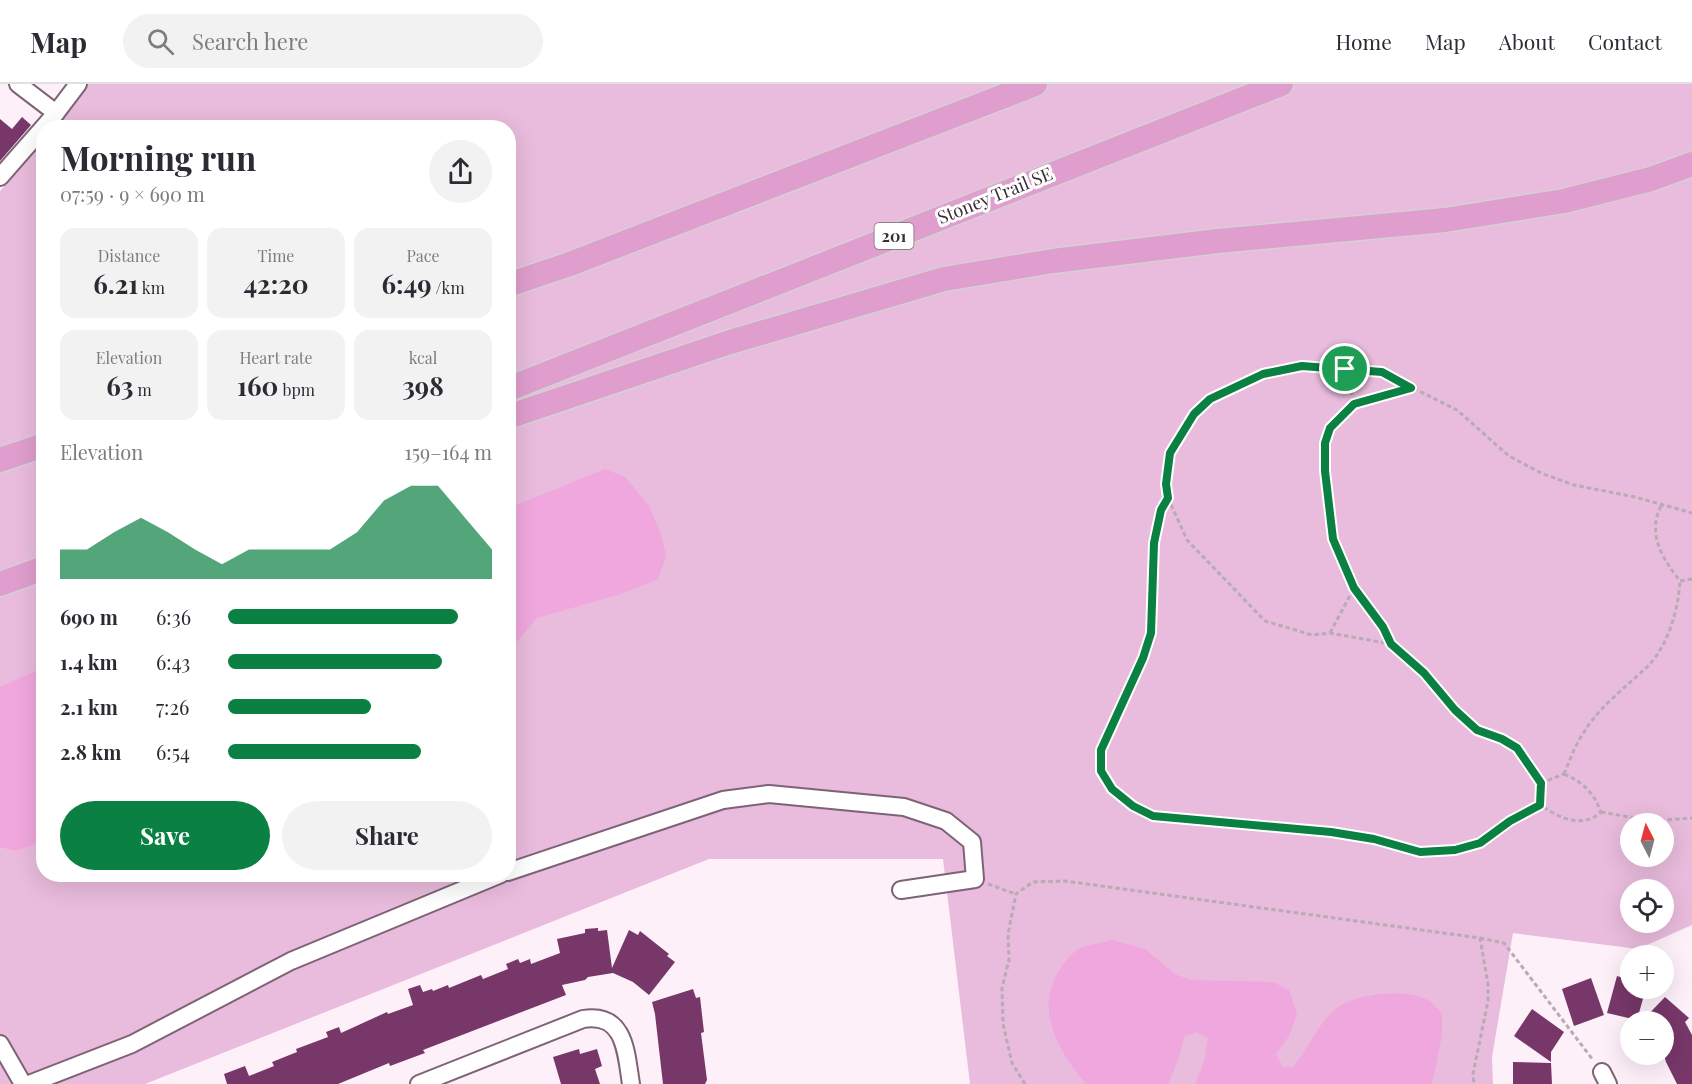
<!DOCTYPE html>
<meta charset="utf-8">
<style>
body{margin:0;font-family:"Playfair Display",serif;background:#f2f2f3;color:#2b2b33;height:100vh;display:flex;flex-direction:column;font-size:22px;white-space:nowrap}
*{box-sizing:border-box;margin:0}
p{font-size:20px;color:#7c7c81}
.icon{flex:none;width:33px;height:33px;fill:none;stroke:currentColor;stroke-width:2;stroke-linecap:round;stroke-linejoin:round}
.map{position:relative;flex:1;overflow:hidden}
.side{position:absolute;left:36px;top:36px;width:480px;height:762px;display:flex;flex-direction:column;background:#fff;border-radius:24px;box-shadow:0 6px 24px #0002}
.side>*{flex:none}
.needle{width:39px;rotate:354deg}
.fabs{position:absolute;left:1620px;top:729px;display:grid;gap:12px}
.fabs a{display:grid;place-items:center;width:54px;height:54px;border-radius:50%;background:#fff;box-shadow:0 6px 24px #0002;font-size:30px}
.pin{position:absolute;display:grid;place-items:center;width:51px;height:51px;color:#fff;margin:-26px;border:3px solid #fff;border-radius:50%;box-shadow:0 2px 6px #0007}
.round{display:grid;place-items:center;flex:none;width:63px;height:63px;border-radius:32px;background:#f2f2f3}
.summary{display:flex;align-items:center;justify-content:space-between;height:102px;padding:0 24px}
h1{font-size:33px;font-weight:700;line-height:45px}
.metrics{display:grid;grid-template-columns:repeat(3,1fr);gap:9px;height:102px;padding:6px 24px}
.metrics div{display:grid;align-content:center;border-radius:15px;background:#f2f2f3;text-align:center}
.metrics b{font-size:26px;font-weight:700}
.metrics small{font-size:16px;font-weight:400}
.metrics p{font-size:16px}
.chart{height:168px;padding:12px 24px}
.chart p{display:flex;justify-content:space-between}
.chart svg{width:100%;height:108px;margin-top:6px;fill:#0b8043;opacity:.7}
.button{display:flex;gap:12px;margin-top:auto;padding:12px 24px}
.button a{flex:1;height:69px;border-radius:36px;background:#0b8043;color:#fff;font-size:24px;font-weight:700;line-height:69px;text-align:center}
.button a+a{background:#f2f2f3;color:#2b2b33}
ul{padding:0 24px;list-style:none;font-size:20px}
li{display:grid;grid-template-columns:96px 72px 1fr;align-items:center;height:45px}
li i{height:15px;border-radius:8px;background:#0b8043}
header{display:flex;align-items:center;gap:36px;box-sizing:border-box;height:84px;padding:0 30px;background:#fff;border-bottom:2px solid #e1e1e2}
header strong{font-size:28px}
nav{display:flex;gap:33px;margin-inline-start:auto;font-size:21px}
.search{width:420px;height:54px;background:#f2f2f3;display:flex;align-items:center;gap:15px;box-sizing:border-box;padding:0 21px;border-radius:33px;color:#7c7c81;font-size:22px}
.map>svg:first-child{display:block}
</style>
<header>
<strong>Map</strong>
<div class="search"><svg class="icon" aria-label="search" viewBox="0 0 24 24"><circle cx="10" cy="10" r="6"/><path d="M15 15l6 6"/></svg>Search here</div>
<nav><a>Home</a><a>Map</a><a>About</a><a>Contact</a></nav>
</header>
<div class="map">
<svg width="1692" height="1000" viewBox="0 0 1692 1000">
<rect width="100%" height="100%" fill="#fdf0f9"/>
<!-- green -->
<path fill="#e9bbdc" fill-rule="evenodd" d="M87,0H1692V841L1638,865L1513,849L1492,973L1493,1000H970L943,775H709L145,1000H0V107L43,58L44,790H508V44L56,43ZM1630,740H1664V772H1630ZM1630,806H1664V838H1630Z"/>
<!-- water -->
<g fill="#f0a7dd">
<polygon points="605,385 625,393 649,422 662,453 666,472 658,495 621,510 537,534 509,567 509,424"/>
<polygon points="43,584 43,757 16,767 0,763 0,603"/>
<path d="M1112,856L1145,865L1175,890L1190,896L1273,898L1289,906L1297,930L1289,952L1276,970L1283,983H1293C1309,964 1317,940 1337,924C1357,909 1408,904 1430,917C1434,920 1439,927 1442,931V951L1432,1000H1195L1204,978L1208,954L1197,948L1184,953L1180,971L1168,1000H1086C1061,970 1036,931 1056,892C1061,882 1070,870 1080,864C1089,860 1102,859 1112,856Z"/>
</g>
<!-- building -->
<g fill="#783769">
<polygon points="22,33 31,41 0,77 0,35 12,45"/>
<polygon points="598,844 598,847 607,846 612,884 629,846 638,851 640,847 669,870 667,872 675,878 649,911 633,898 613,889 588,893 585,896 562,901 566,911 423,966 425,969 390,982 389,979 338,1000 227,1000 224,990 245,982 249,992 274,982 272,978 297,968 296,965 328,953 326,948 339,943 341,949 387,928 388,930 413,921 408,905 420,901 423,908 432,905 433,907 448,901 449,904 481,891 483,895 508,885 506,880 518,875 520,879 530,875 531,880 560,869 557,855 585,849 585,845"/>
<polygon points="1617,892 1630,896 1630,904 1646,904 1637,936 1607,929"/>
<polygon points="1591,894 1604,931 1574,942 1562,905"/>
<polygon points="693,905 696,914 700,913 704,948 701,949 707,996 705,1000 663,1000 655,930 652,918"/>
<polygon points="1665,913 1689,934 1685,938 1692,951 1692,1000 1677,1000 1666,978 1664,971 1664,938 1641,938"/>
<polygon points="1532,925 1564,948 1551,968 1551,978 1514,952"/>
<polygon points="579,965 580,970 597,965 602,982 595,985 600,1000 561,1000 553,973"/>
<polygon points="1513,978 1551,979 1552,1000 1513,1000"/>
</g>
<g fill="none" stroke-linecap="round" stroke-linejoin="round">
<defs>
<g id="minor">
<polyline points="18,0 56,29"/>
<polyline points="0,93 56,29 78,0"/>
<polyline points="508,788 723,716 769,710 904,723 946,737 972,758 975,795 901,806"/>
<polyline points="0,960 23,1000"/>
<polyline points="1602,988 1608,1000"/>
<polyline points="29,1000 132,960 291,877 501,790"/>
<path d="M419,1000L583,935C626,928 626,970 631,1000"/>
</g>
<g id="highway">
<polyline points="508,201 570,180 1035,0"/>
<polyline points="508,305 1281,0"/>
<polyline points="508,333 727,259 944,195 1053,177 1218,157 1445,136 1564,117 1651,95 1692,80"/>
<polyline points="0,376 44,361"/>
<polyline points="0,500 44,484"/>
</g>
</defs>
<!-- minor casing -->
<use href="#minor" stroke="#7e6376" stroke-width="20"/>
<!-- highway casing -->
<use href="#highway" stroke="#d3d1d3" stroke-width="27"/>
<!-- path -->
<g stroke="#b8abb4" stroke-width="3" stroke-dasharray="4.5 3" stroke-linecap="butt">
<polyline points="1345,285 1354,319"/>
<polyline points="1411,304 1354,319 1330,344 1325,359 1325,387 1333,455 1354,504 1383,543 1391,560 1424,589 1455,626 1477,646 1502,655 1517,664 1541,699"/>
<polyline points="1168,414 1187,456 1265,537 1312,551 1330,549 1391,560"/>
<path d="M1661,422C1647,450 1662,474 1680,497L1692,495"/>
<polyline points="1330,549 1354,504"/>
<path d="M1564,690C1570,676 1575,661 1584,648C1600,622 1626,603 1648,582C1669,560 1678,526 1680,497"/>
<path d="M1564,690C1583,698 1594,709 1601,728C1583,745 1558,734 1541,721V699Z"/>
<polyline points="1541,721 1510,737 1480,759 1455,766 1420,768 1374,755 1331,748 1153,732 1133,722 1112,705 1101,687 1101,666 1143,574 1151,549 1152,486 1161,426 1168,414 1166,400 1169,369 1194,330 1210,315 1226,305 1262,289 1302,282 1381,288 1457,326 1509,372 1541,389 1574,401 1635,413 1692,429"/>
<polyline points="1601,728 1652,737 1692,734"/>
<polyline points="988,800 1016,810"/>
<polyline points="1480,854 1504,859 1593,976"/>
<polyline points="1025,1000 1012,979 1003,940 1002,904 1009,876 1008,850 1016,810 1033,798 1065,797 1480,854 1488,900 1488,917 1473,990 1474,1000"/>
</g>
<!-- minor -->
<use href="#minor" stroke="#fff" stroke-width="16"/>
<!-- highway -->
<use href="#highway" stroke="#df9ece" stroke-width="24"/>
</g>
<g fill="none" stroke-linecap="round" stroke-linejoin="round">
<defs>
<polygon id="route" points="1302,282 1382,288 1411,304 1354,320 1330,344 1325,359 1325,387 1333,455 1354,504 1383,543 1391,560 1424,589 1455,626 1477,646 1502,655 1517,664 1541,699 1540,721 1510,737 1480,759 1455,766 1420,768 1374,755 1331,748 1153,732 1133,722 1112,705 1101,687 1101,666 1143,574 1151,549 1154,459 1161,426 1168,414 1166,400 1170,369 1194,330 1210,315 1263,290"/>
</defs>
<!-- route casing -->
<use href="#route" stroke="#fff" stroke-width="12"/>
<!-- route -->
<use href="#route" stroke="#0b8043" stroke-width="8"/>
</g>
<g text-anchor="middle" stroke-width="6" stroke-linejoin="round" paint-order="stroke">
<!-- shield labels -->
<rect fill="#fff" stroke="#746c72" stroke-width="1.5" x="874.5" y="139" width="39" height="26" rx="4.5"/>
<g font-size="16" font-weight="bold" fill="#392d36">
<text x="894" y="158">201</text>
</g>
<!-- street labels -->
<g font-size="18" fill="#392d36" stroke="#fff">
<text transform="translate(995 112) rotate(-22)" y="6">Stoney Trail SE</text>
</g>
</g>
</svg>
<div class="fabs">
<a><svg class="needle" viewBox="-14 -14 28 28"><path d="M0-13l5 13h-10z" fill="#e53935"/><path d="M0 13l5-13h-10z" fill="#7c7c81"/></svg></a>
<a><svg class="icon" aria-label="locate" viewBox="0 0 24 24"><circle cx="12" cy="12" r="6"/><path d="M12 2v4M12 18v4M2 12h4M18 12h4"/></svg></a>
<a>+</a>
<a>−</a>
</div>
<div class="pin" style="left:1345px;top:285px;background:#1e9e55"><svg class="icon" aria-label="arrive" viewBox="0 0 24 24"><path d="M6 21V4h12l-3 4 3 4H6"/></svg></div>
<section class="side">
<div class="summary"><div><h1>Morning run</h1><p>07:59 · 9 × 690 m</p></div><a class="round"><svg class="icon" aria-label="share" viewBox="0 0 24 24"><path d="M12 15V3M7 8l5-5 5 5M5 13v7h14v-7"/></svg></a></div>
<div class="metrics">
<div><p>Distance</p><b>6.21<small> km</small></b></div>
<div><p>Time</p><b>42:20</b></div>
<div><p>Pace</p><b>6:49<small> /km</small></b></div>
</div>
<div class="metrics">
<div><p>Elevation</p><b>63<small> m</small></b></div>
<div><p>Heart rate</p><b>160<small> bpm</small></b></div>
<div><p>kcal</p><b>398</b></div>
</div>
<div class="chart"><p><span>Elevation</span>159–164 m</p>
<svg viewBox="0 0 160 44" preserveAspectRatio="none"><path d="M0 44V32L10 32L20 25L30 19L40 25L50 32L60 38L70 32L80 32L90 32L100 32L110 25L120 12L130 6L140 6L150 19L160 32V44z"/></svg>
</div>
<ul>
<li><b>690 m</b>6:36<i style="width:87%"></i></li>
<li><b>1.4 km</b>6:43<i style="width:81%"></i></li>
<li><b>2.1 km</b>7:26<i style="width:54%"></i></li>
<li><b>2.8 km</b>6:54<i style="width:73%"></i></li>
</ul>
<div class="button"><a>Save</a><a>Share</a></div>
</section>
</div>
